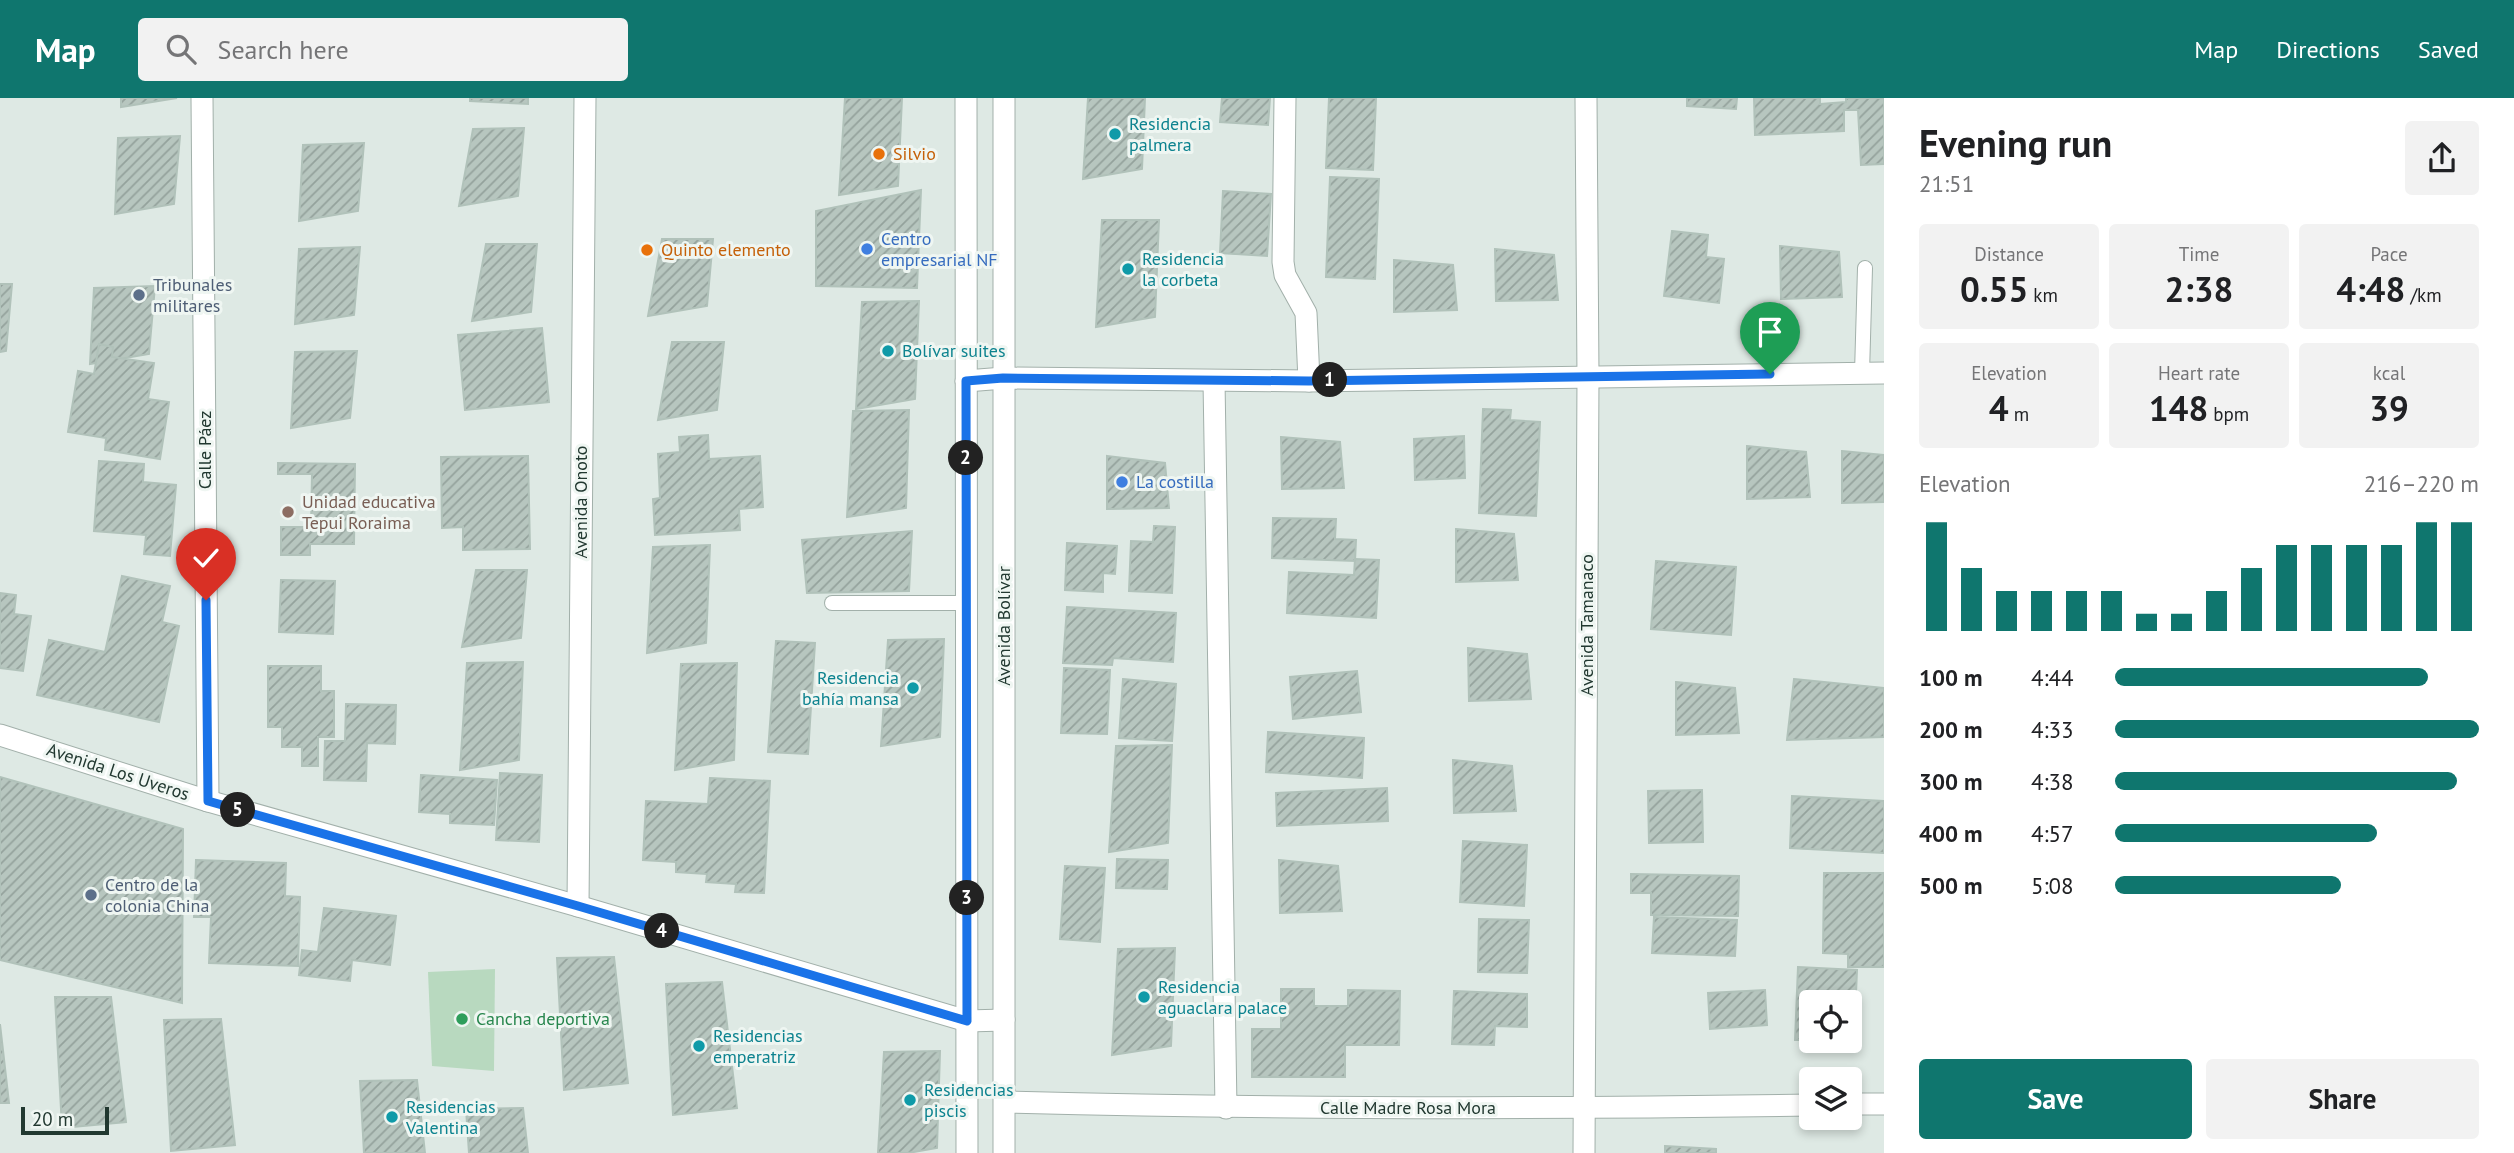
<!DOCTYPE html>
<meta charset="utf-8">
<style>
body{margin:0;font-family:"PT Sans",sans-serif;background:#f2f2f2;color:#202124;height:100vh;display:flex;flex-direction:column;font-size:26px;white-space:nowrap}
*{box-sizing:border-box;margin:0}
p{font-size:23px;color:#757577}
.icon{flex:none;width:38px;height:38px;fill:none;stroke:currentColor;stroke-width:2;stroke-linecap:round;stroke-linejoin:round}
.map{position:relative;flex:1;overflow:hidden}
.drawer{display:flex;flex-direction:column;background:#fff;width:630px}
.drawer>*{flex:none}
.buttons{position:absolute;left:1799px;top:892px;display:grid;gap:14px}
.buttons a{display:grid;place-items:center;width:63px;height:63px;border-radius:7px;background:#fff;box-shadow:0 4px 10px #0003;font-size:35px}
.scale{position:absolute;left:21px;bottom:18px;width:88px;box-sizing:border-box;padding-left:7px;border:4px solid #213830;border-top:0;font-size:19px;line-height:24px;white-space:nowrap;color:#213830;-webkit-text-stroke:5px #eff6f2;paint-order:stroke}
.pin{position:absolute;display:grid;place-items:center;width:60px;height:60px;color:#fff;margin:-72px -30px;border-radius:50% 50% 50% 0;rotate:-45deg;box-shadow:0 0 7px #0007}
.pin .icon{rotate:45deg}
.km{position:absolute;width:35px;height:35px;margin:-18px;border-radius:50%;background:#222;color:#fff;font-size:19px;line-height:35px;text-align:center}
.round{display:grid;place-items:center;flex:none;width:74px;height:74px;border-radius:7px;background:#f2f2f2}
.summary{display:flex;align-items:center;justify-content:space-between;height:119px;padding:0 35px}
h1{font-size:38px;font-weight:600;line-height:52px}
.metrics{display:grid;grid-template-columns:repeat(3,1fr);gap:10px;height:119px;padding:7px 35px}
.metrics div{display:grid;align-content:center;border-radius:7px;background:#f2f2f2;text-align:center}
.metrics b{font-size:35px;font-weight:600}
.metrics small{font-size:19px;font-weight:400}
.metrics p{font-size:19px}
.chart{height:196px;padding:14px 35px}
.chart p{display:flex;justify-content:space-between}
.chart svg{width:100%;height:126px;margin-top:7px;stroke:#0f766e;stroke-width:6}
.cta{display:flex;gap:14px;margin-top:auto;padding:14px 35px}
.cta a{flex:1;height:80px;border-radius:7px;background:#0f766e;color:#fff;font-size:28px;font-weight:600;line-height:80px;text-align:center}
.cta a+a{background:#f2f2f2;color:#202124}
ul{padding:0 35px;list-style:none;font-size:23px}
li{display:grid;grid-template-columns:112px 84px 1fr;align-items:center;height:52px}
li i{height:18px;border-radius:9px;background:#0f766e}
header{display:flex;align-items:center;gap:42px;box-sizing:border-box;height:98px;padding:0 35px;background:#0f766e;color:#fff}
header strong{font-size:33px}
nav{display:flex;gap:38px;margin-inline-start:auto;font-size:24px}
.search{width:490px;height:63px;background:#f2f2f2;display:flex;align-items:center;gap:18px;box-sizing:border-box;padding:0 24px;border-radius:7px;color:#757577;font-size:26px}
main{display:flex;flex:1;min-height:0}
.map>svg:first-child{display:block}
</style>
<header>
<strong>Map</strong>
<div class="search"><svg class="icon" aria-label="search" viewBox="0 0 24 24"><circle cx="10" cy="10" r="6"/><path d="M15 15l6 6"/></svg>Search here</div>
<nav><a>Map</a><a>Directions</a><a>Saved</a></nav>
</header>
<main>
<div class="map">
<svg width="1884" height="1055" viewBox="0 0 1884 1055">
<defs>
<pattern id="building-hatch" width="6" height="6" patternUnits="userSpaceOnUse" patternTransform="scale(1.75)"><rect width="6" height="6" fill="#b7c6bf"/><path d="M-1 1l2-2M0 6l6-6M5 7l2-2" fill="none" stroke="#94a29c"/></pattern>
</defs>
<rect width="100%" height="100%" fill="#dee9e4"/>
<!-- pitch -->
<polygon fill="#b8d9bf" points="495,871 494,973 432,968 428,874"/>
<!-- building -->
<g fill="url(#building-hatch)" stroke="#b1c2ba" stroke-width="2">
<polygon points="121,0 177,0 121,9"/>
<polygon points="470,0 528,0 528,6 470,3"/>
<polygon points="845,0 902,0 898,88 839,97"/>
<polygon points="1088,0 1145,0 1142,71 1083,81"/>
<polygon points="1222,0 1270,0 1268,27 1220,24"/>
<polygon points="1329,0 1376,0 1373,72 1326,70"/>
<polygon points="1687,0 1737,0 1736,11 1687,8"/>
<polygon points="1754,0 1820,0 1820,6 1846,4 1846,0 1884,0 1884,66 1861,67 1858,12 1844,12 1844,33 1755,37"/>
<polygon points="524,30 518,98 459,108 473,31"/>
<polygon points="180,38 174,106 115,116 118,40"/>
<polygon points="364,45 358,113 299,123 303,47"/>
<polygon points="1330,79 1379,81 1375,181 1326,179"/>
<polygon points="921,92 917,190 816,188 816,113"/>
<polygon points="1223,93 1271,96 1267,158 1220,155"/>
<polygon points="1102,122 1159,122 1155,219 1096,229"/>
<polygon points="1672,133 1708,137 1706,159 1724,161 1719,205 1664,198"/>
<polygon points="662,141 713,141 707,208 648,218"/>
<polygon points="486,146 537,146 531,214 472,223"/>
<polygon points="1780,148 1839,154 1842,199 1781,201"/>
<polygon points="360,149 354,217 295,226 299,151"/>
<polygon points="1495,151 1554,157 1558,202 1496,203"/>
<polygon points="1394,162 1453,167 1457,212 1394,214"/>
<polygon points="0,186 12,186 6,253 0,254"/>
<polygon points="155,188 149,256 90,266 94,190"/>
<polygon points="919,203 915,301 856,311 862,204"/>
<polygon points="542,230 549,304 465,312 458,237"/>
<polygon points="672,244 724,244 717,312 658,322"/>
<polygon points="99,246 113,249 112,259 154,265 148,301 169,304 160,361 105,352 106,340 68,334 78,273 94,276"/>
<polygon points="357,253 350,320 291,330 295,254"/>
<polygon points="1483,311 1511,312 1510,322 1540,324 1536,418 1479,415"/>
<polygon points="909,312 906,410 847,419 853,313"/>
<polygon points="708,337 709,361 760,358 763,409 739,411 740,432 655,437 653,401 660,400 658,356 680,354 679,339"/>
<polygon points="1464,338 1465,380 1415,382 1414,341"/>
<polygon points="1281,339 1340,344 1344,390 1282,391"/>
<polygon points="1747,348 1806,354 1810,399 1747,401"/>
<polygon points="1842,353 1884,357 1884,404 1842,405"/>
<polygon points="528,358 530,451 463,452 463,429 442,430 441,359"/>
<polygon points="1107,358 1165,365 1169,410 1107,411"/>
<polygon points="99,363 144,366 143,384 176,387 170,458 144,456 146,437 94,433"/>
<polygon points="278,365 355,366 354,446 310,446 310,457 281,457 281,429 311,429 312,376 278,376"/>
<polygon points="1273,420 1336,421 1335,441 1356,442 1355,463 1272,460"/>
<polygon points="1154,428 1175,429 1172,495 1129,493 1131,443 1153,444"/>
<polygon points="1456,431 1514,436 1518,482 1456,484"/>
<polygon points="912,433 909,493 807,495 802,442"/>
<polygon points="1067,445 1117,448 1115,476 1103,475 1103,494 1065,492"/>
<polygon points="710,447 706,545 647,555 653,449"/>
<polygon points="1355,461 1379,462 1376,520 1287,515 1289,474 1354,477"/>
<polygon points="1656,463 1736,469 1731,537 1651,531"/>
<polygon points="476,472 527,472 521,540 462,549"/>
<polygon points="122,478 170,488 162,524 179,528 159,624 37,597 49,542 105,554"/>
<polygon points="281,482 335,483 333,536 279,534"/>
<polygon points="0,495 16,497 14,516 31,518 23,573 0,570"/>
<polygon points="1067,509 1176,515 1173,564 1113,560 1112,567 1063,565"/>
<polygon points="944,541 940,639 881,648 888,542"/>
<polygon points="776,543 815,545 808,656 768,654"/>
<polygon points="1468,550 1527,556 1531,601 1469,603"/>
<polygon points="523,564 519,662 460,672 467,565"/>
<polygon points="737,565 734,662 675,672 681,566"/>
<polygon points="268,568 321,568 321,593 334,593 334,639 318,639 318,668 302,668 302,649 282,649 282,629 268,629"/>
<polygon points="1064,570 1110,572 1107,636 1061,635"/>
<polygon points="1357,573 1361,614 1293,621 1290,579"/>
<polygon points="1123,581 1176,586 1172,643 1119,640"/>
<polygon points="1794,581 1884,590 1884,639 1787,642"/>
<polygon points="1676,584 1735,590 1739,635 1676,637"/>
<polygon points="346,606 396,607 395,646 367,645 366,683 324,682 325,643 345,643"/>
<polygon points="1268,634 1364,640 1362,680 1266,674"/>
<polygon points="1172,647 1168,745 1109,754 1116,648"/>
<polygon points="1453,662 1512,668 1516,713 1454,715"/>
<polygon points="500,675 542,677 539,744 496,742"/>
<polygon points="421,677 497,682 494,727 450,725 450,716 419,714"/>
<polygon points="0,679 183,731 182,905 0,862"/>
<polygon points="710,680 770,683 764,795 735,794 736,786 706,784 707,776 676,774 676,764 643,762 646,703 708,706"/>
<polygon points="1387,690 1388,723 1277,728 1276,695"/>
<polygon points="1702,692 1703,744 1649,745 1648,693"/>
<polygon points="1792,698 1884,703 1884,755 1790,750"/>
<polygon points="1463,743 1527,747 1524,808 1460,804"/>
<polygon points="1117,761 1168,762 1167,791 1116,790"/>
<polygon points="196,762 286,765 285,798 300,799 298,868 209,865 211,819 194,819"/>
<polygon points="1279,762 1338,768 1342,813 1280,815"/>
<polygon points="1065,768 1105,770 1100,844 1060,841"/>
<polygon points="1824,775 1884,775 1884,869 1848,869 1848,856 1823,855"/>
<polygon points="1631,776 1739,778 1738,818 1651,817 1651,795 1631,795"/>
<polygon points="324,810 396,818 390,867 352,862 350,883 299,877 302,852 318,854"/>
<polygon points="1654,819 1737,822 1735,858 1652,855"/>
<polygon points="1479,821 1529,822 1527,875 1478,874"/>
<polygon points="1175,850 1171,948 1112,957 1118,851"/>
<polygon points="614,859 628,985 564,992 557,860"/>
<polygon points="1798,869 1857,872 1854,944 1829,943 1850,943 1850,905 1811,905 1811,942 1795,942"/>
<polygon points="722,884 737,1010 673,1017 666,886"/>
<polygon points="1281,891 1314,891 1314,908 1348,908 1348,892 1400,893 1399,947 1345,947 1345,979 1252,979 1252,931 1281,931"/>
<polygon points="1765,892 1767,927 1710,931 1708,895"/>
<polygon points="1454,893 1527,896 1527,929 1495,928 1494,947 1452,946"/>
<polygon points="55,899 111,899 126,1024 62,1030"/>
<polygon points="221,921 235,1047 171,1053 164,922"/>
<polygon points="0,926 9,1005 0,1005"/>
<polygon points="940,953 937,1050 908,1055 878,1055 884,954"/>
<polygon points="417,982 425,1055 364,1055 360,983"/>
<polygon points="523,1010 528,1055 469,1055 466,1011"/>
<polygon points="1665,1048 1716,1051 1716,1055 1665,1055"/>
</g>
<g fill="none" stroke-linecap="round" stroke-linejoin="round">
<defs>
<g id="lane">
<polyline points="1862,275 1865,170"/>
<polyline points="832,505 967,505"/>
</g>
<g id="street">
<polyline points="202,0 208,703"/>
<polyline points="966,0 967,1055"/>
<polyline points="1004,0 1004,1055"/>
<polyline points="1285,0 1283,164 1285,177 1306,215 1309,283"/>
<polyline points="966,283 1004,280 1309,283 1884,275"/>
<polyline points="1214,283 1226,1010"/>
<polyline points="0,637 208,703 578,808 967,923 1004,922"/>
<polyline points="578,808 585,0"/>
<path d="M1005,1004C1274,1011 1542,1011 1811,1007"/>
<polyline points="1850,1006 1884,1006"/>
<polyline points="1584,1055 1588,279 1586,0"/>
</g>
</defs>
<!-- lane casing -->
<use href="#lane" stroke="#a2b0aa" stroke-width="16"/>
<!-- street casing -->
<use href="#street" stroke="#a2b0aa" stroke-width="23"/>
<!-- lane -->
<use href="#lane" stroke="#fff" stroke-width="14"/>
<!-- street -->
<use href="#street" stroke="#fff" stroke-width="21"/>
</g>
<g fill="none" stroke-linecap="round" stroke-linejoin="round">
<defs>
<polyline id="route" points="206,502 208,703 578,808 967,923 966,283 1003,280 1309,283 1770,276"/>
</defs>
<!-- route casing -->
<use href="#route" stroke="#fff" stroke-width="14"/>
<!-- route -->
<use href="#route" stroke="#1a73e8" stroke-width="9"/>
</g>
<!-- markers -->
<g fill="#0f9aa8" stroke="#eff6f2" stroke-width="2.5">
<circle cx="1115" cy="36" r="7"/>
<circle cx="1128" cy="171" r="7"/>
<circle cx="888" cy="253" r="7"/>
<circle cx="913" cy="590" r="7"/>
<circle cx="1144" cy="899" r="7"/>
<circle cx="699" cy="948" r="7"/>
<circle cx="910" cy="1002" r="7"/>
<circle cx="392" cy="1019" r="7"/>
</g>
<g fill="#e8710a" stroke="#eff6f2" stroke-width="2.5">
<circle cx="879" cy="56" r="7"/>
<circle cx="647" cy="152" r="7"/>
</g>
<g fill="#3f7fe0" stroke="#eff6f2" stroke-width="2.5">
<circle cx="867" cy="151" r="7"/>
<circle cx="1122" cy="384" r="7"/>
</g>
<g fill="#5c6f8a" stroke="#eff6f2" stroke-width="2.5">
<circle cx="139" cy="197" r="7"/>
<circle cx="91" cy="797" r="7"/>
</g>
<circle fill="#8d6e63" stroke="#eff6f2" stroke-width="2.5" cx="288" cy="414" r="7"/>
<circle fill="#2e9e5b" stroke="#eff6f2" stroke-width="2.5" cx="462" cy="921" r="7"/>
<g text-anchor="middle" stroke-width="6" stroke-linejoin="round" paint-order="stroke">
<!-- culture labels -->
<g font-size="18" fill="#0d838f" stroke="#eff6f2" text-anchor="start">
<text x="1129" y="32">Residencia<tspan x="1129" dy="21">palmera</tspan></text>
<text x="1142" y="167">Residencia<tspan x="1142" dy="21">la corbeta</tspan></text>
<text x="902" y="259">Bolívar suites</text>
<text x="899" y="586" text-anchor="end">Residencia<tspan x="899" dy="21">bahía mansa</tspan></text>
<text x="1158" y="895">Residencia<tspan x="1158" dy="21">aguaclara palace</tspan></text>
<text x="713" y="944">Residencias<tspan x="713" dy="21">emperatriz</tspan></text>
<text x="924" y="998">Residencias<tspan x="924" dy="21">piscis</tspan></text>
<text x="406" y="1015">Residencias<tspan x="406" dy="21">Valentina</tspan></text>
</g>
<!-- food labels -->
<g font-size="18" fill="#c56008" stroke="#eff6f2" text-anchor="start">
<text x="893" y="62">Silvio</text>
<text x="661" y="158">Quinto elemento</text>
</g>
<!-- shop labels -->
<g font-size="18" fill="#366cbe" stroke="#eff6f2" text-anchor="start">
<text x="881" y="147">Centro<tspan x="881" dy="21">empresarial NF</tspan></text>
<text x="1136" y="390">La costilla</text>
</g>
<!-- service labels -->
<g font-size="18" fill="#4e5e75" stroke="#eff6f2" text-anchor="start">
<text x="153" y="193">Tribunales<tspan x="153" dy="21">militares</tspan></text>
<text x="105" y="793">Centro de la<tspan x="105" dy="21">colonia China</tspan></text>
</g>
<!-- street labels -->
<g font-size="18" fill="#213830" stroke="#eff6f2">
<text transform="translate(205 352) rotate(-90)" y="6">Calle Páez</text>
<text transform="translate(581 404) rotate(-90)" y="6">Avenida Onoto</text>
<text transform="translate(1587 527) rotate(-90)" y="6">Avenida Tamanaco</text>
<text transform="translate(1004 528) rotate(-90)" y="6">Avenida Bolívar</text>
<text transform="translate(118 674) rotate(18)" y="6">Avenida Los Uveros</text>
<text x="1408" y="1016">Calle Madre Rosa Mora</text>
</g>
<!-- education labels -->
<g font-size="18" fill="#785e54" stroke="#eff6f2" text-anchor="start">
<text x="302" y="410">Unidad educativa<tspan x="302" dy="21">Tepui Roraima</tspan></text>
</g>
<!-- leisure labels -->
<g font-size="18" fill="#27864d" stroke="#eff6f2" text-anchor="start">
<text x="476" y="927">Cancha deportiva</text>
</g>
</g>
</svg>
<div class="buttons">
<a><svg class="icon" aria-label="locate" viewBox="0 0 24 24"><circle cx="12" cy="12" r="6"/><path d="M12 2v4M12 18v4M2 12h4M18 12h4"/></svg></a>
<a><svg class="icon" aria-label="layers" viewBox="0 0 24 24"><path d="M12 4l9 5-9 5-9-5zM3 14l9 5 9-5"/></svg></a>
</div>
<div class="scale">20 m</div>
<div class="pin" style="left:1770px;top:276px;background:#1e9e55"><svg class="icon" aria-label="arrive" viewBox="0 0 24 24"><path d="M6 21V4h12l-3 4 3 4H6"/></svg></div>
<div class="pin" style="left:206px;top:502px;background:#d93025"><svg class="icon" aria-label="check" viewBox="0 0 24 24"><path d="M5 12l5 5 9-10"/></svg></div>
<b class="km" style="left:1330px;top:282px">1</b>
<b class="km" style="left:966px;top:360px">2</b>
<b class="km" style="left:967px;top:800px">3</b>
<b class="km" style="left:662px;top:833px">4</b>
<b class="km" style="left:238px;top:712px">5</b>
</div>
<section class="drawer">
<div class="summary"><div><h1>Evening run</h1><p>21:51</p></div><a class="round"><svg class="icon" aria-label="share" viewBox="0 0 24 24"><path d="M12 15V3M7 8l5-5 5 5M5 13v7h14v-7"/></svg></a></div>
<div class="metrics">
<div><p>Distance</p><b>0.55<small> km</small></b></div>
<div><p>Time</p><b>2:38</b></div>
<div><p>Pace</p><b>4:48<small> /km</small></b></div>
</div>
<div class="metrics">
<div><p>Elevation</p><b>4<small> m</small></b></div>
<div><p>Heart rate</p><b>148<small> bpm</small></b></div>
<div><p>kcal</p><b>39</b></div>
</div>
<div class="chart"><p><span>Elevation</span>216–220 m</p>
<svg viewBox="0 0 160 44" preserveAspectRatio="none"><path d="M5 44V6M15 44V22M25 44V30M35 44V30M45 44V30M55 44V30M65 44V38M75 44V38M85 44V30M95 44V22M105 44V14M115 44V14M125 44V14M135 44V14M145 44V6M155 44V6"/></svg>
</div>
<ul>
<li><b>100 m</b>4:44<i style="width:86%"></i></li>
<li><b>200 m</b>4:33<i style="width:100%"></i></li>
<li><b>300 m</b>4:38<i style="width:94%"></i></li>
<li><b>400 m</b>4:57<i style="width:72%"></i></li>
<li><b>500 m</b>5:08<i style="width:62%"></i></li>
</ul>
<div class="cta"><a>Save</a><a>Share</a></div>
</section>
</main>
